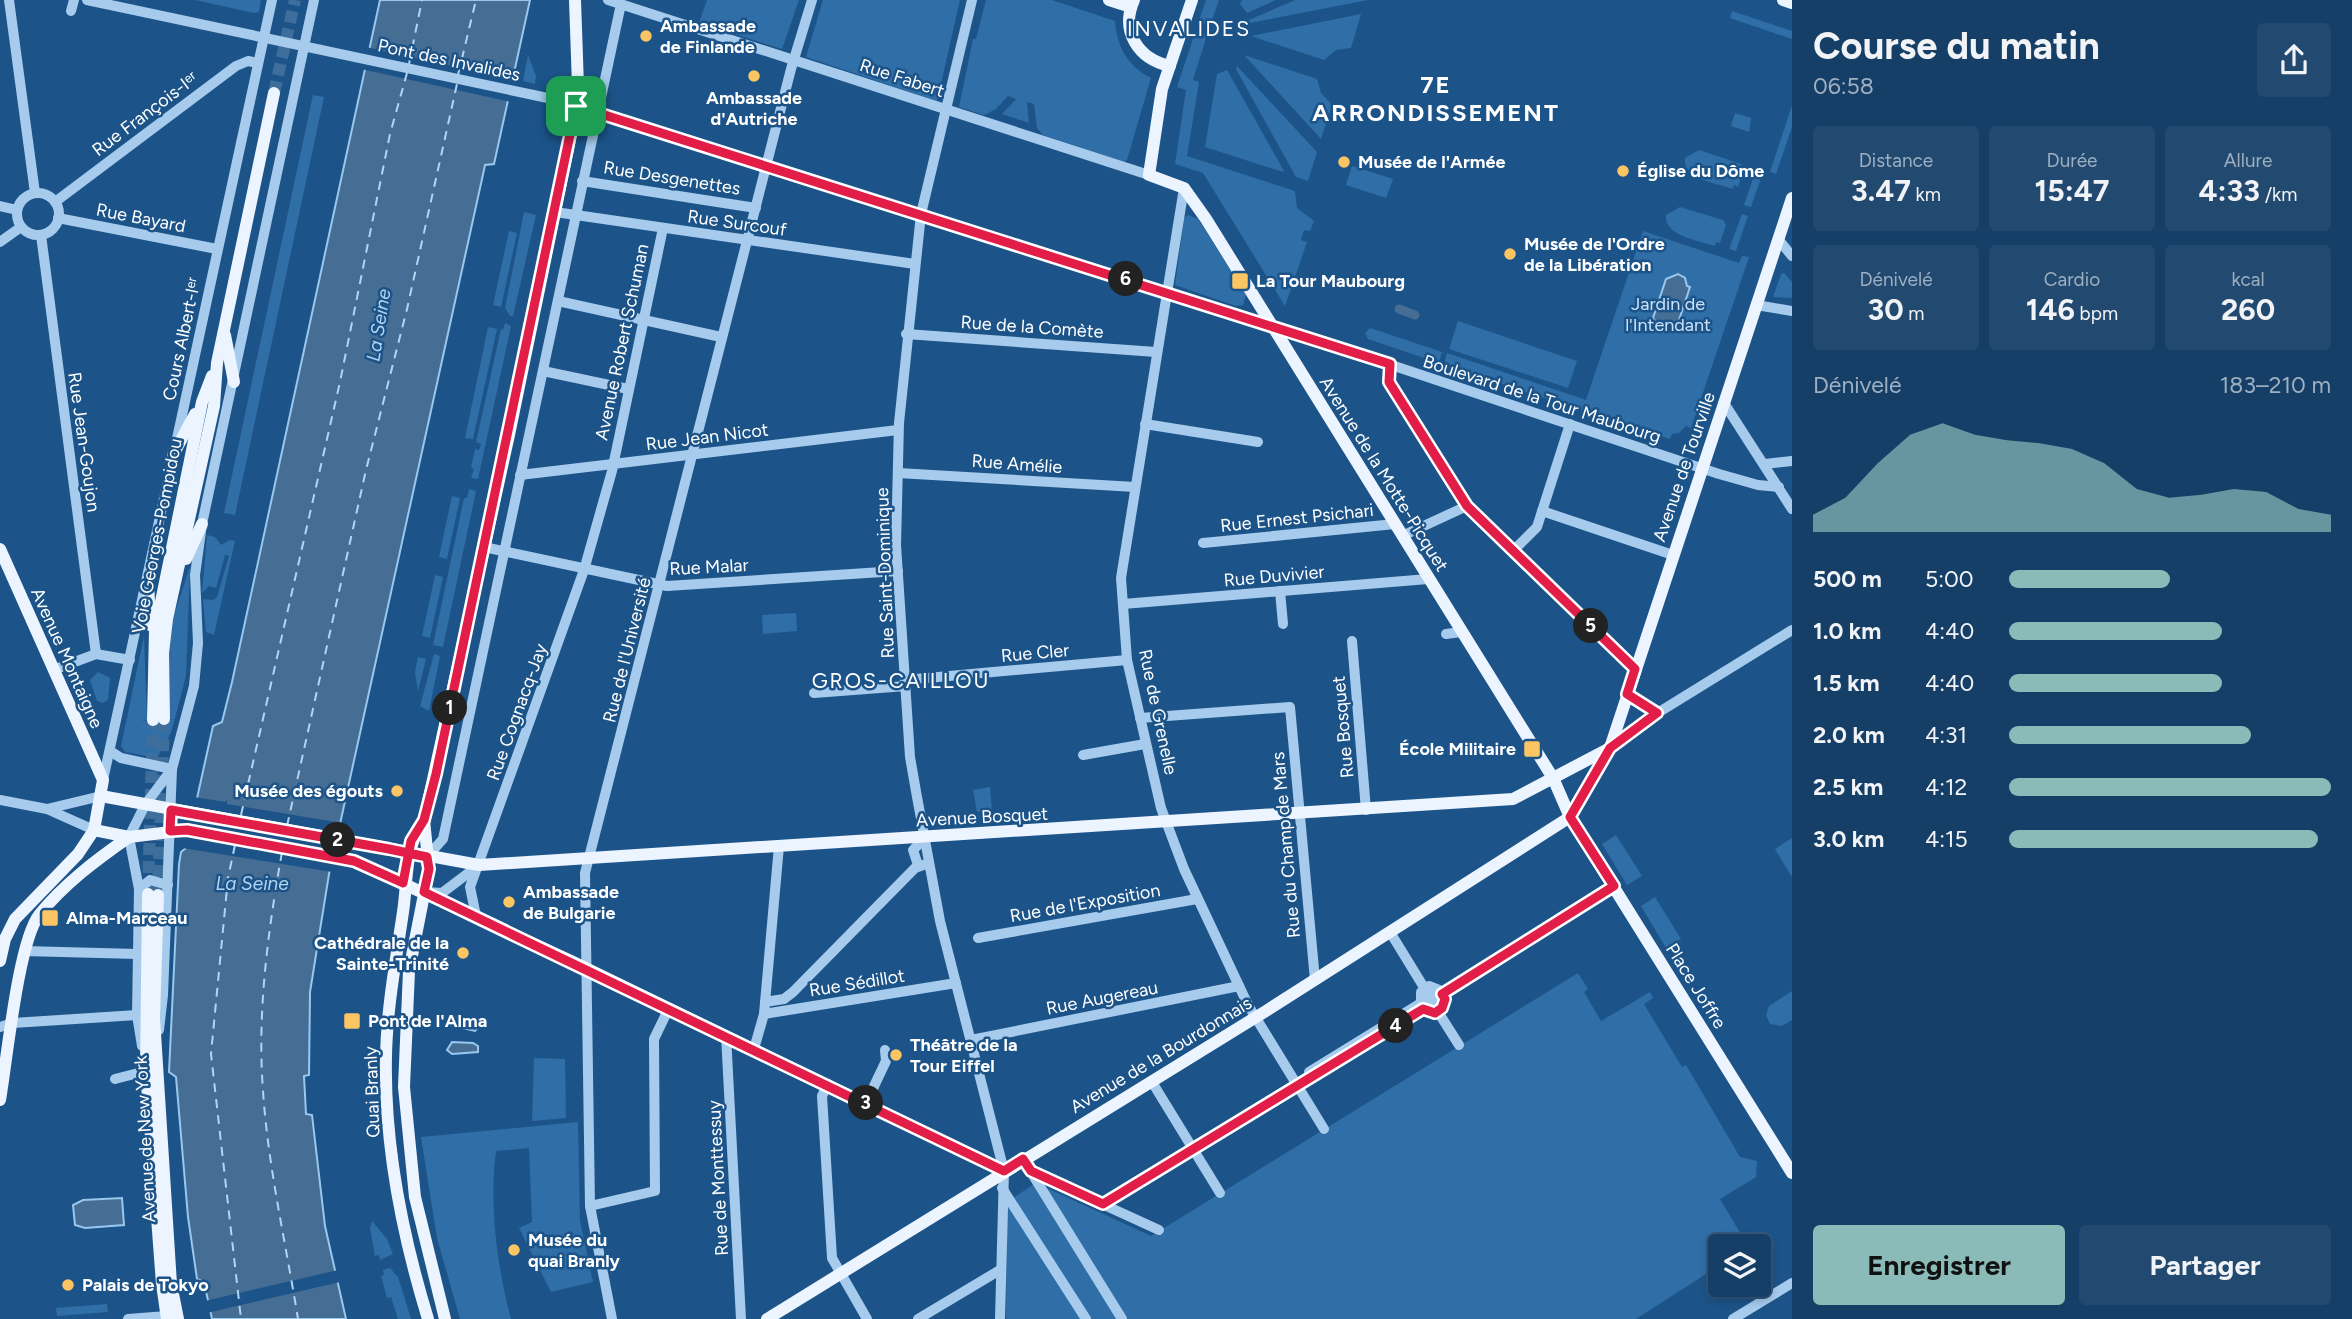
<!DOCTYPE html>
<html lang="fr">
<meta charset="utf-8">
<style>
body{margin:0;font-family:Figtree,sans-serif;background:#224a70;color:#f1f3f6;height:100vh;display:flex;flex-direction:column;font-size:26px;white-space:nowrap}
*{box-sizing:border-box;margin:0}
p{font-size:23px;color:#9dafc0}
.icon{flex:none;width:38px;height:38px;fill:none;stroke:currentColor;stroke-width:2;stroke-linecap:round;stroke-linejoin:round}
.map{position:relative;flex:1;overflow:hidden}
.sheet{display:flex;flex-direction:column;background:#153f67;width:560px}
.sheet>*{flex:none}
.buttons{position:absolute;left:1708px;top:1234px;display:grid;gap:14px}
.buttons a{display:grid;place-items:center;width:63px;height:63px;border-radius:7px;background:#153f67;box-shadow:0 4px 10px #0003,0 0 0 2px #34587b;font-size:35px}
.pin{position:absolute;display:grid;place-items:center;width:60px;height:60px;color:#fff;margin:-30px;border-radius:14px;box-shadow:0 4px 10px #0006}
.km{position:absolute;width:35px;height:35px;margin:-18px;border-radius:50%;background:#222;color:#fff;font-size:19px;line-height:35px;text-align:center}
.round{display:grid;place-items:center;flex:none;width:74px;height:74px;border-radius:7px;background:#224a70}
.overview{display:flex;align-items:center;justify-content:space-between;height:119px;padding:0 21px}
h1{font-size:38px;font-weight:700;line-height:52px}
.stats{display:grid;grid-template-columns:repeat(3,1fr);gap:10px;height:119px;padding:7px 21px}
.stats div{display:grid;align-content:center;border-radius:7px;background:#224a70;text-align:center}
.stats b{font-size:30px;font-weight:700}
.stats small{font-size:19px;font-weight:400}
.stats p{font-size:19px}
.chart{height:196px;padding:14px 21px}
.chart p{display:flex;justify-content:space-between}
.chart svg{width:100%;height:126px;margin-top:7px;fill:#8bbbb9;opacity:.7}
.primary-button{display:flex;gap:14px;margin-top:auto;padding:14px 21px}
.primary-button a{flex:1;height:80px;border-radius:7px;background:#8bbbb9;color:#111;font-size:28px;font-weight:700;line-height:80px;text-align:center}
.primary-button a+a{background:#224a70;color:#f1f3f6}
ul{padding:0 21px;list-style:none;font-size:23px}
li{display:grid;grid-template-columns:112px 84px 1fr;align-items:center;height:52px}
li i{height:18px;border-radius:9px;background:#8bbbb9}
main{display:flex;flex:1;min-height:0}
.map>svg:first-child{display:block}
</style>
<main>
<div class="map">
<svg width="1792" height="1319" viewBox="0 0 1792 1319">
<rect width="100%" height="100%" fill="#1c5489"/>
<!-- green -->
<g fill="#2f6ea7">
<polygon points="195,0 261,0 259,12 254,13"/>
<polygon points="707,0 799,0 782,49 699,23"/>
<polygon points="823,0 960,0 937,101 806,57"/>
<path d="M986,0H1052L1115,21C1117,46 1127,66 1151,78L1127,160L1124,162L1043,135L1037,128L1034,104L1027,102L1029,123L1002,114L1016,99L1008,96L996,109L984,115L959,107L973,39H976Z"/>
<polygon points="1206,0 1219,0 1209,29 1199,20"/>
<polygon points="1242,0 1276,0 1247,13 1240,4"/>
<polygon points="1295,0 1368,0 1250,23 1249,20"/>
<polygon points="1732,11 1792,31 1792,39 1730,18"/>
<polygon points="1361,14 1351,48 1336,50 1324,60 1251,36"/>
<polygon points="1203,33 1207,35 1193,80 1199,82 1187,156 1295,191 1297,208 1314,221 1310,231 1304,230 1301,240 1307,242 1285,306 1203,173 1175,164 1186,90 1177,87 1194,36"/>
<polygon points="528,55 536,76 535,84 523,81"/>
<polygon points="1244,55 1317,79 1321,93 1332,105 1321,139"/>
<polygon points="1237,66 1317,152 1308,181 1296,177 1236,69"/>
<polygon points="1227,70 1284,171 1283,172 1205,147 1217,74"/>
<polygon points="313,95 324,97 235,515 224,513"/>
<polygon points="1792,105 1792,127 1776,174 1770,172"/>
<polygon points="1735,113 1751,118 1749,132 1731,126"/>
<path d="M1699,150L1741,164L1744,168L1738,187L1734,185L1733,189C1716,183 1682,179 1685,158Z"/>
<polygon points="1352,166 1393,179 1386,198 1346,185"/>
<polygon points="1756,170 1763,172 1751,207 1744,205"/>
<path d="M1680,207L1723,220L1726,225L1720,243L1716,242L1715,246C1697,240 1664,236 1666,215Z"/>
<polygon points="524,212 536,215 513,316 510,316 505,308"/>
<polygon points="1742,214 1748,216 1736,251 1729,249"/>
<polygon points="1188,215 1198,219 1246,295 1243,305 1236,306 1175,285 1184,218"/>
<polygon points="509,231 517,233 501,307 493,305"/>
<polygon points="1643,231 1739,263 1742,256 1749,257 1691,428 1686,426 1679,433 1672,434 1670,439 1444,365 1447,353 1586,400"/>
<polygon points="1784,273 1792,282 1792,298 1773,297 1781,274"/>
<polygon points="1458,321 1577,361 1568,388 1449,349"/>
<polygon points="505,323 511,326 478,479 471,478 474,469 471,468 475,449 479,450 481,444 476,442 501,329 503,330"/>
<polygon points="488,327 497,329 473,439 465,438"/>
<polygon points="1370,328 1442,352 1439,363 1368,339 1365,333"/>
<polygon points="469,489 476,491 443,647 433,645 464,498 467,498"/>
<polygon points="452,496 460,498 447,559 439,557"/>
<polygon points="207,535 215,537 221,545 230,540 235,541 214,635 206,632 203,599 213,600 217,597 229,556 225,555 216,588 209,586 202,593"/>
<polygon points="190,566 186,676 171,733 157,758 125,752 121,746 144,636 147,720 140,721 173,720 170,719 167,673 172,621"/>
<polygon points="435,575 443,577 430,638 422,636"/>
<polygon points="796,613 797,631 763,634 762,615"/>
<polygon points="434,654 440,656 429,711 420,706"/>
<polygon points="418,657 426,659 418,691 415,672"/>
<polygon points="98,672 110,678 108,700 102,703 97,701 90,680"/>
<polygon points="990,787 992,811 977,812 973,790"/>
<polygon points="1616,835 1642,876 1627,885 1602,844"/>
<polygon points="1792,838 1792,877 1775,849"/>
<polygon points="1655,897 1681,939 1666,948 1641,906"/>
<polygon points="1578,973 1588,989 1584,992 1601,1021 1650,992 1653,998 1644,1004 1682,1067 1686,1065 1740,1157 1757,1161 1756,1177 1720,1199 1748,1246 1720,1246 1720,1265 1636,1319 1006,1319 1007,1202 1036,1183 1151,1236"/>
<polygon points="1792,991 1792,1020 1782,1026 1770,1024 1766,1015 1769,1006"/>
<polygon points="534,1058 565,1059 566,1118 532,1121"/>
<path d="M578,1122L580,1221L593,1282L551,1292L519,1228L532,1222L529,1148L496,1151C489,1205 497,1266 511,1319H460L437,1238L421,1137Z"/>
<polygon points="372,1221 387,1239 393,1254 380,1260 379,1255 375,1256 370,1228"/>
<polygon points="390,1268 398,1277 411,1319 398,1319 391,1297 387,1298 381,1276 384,1275 383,1270"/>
<polygon points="107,1304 108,1312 57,1316 56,1308"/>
</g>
<!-- water -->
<g fill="#466e94" stroke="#99c7ee" stroke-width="2">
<polygon points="380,0 530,0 494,164 485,165 482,179 329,874 310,992 309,1075 304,1076 306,1114 312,1115 325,1226 346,1319 212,1319 204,1282 197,1279 188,1217 176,1077 169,1072 179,864 181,852 186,848 213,726 222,722 232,682"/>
<polygon points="1678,274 1685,278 1687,286 1690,287 1677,326 1662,332 1653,318 1666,279"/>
<polygon points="453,1017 475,1018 479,1026 475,1031 449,1025"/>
<polygon points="452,1042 473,1043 478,1046 478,1052 452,1054 447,1050"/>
<polygon points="122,1198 124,1225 85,1228 75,1225 73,1205 83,1200"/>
</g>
<!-- pier -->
<g fill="#1c5489">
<polygon points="366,47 516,80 511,102 361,69"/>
<polygon points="194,797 226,802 227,798 227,804 342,823 332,872 182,848"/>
<polygon points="338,1270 340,1282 207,1313 205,1301"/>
</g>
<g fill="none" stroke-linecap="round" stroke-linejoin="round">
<!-- canal -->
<polyline stroke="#466e94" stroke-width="9" points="1399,309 1415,315"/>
<!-- ferry -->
<g stroke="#b2d5f3" stroke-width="2" stroke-dasharray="9 7" stroke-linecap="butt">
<polyline points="409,64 422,0"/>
<polyline points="458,75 476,0"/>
<polyline points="241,815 340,382 390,134 407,73"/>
<polyline points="287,826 366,470 407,309 457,84"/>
<polyline points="235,845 228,878 211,1054 241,1319"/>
<path d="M282,852C268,931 257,1011 263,1091C268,1167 286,1244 298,1319"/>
</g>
<!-- major-tunnel -->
<g stroke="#3e6e9b" stroke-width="12" stroke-dasharray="12 6" stroke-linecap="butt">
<polyline points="274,93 295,0"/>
<polyline points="148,891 153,720"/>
<polyline points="158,895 164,719"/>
</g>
<!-- minor -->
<g stroke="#a6cbec" stroke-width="10">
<polyline points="9,0 35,193"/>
<polyline points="87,0 557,100 1271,325 1719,474 1758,485 1779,487"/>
<polyline points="608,0 1149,175"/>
<polyline points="972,0 921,214 899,423 896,545 910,757 917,797 940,921 1004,1171 1000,1319"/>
<polyline points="71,11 74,0"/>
<polyline points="582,181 756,208"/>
<polyline points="1184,188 1121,578 1127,660 1161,808 1184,869 1248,1005 1324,1129"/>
<circle cx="38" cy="214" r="21"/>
<polyline points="55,202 236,66 248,61 258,63"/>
<polyline points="0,206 17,210"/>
<polyline points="555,212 915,264"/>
<polyline points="58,218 217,249"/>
<polyline points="41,235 96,654"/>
<polyline points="1778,239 1792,256"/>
<polyline points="0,242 21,227"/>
<polyline points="558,301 721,337"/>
<polyline points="1756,305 1792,311"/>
<polyline points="906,334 1156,352"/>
<polyline points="1390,364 1389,382 1467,506 1635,669"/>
<polyline points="543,371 628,389"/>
<polyline points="1724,403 1792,509"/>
<polyline points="1145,424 1258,442"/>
<polyline points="1765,464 1792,461"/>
<polyline points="898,473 1135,487"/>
<polyline points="520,475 898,430"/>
<polyline points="1542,511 1673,555"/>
<polyline points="1402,536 1467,506"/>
<polyline points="1203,543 1395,524"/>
<polyline points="484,547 667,586 898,571"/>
<polyline points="1513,551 1537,527 1570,424"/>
<polyline points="1280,591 1283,624"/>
<polyline points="1123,604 1428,579"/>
<polyline points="1446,634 1461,632"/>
<polyline points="1352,641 1366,810"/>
<polyline points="53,670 96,654 130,660"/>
<polyline points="905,680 1127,660"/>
<polyline points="814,693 906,686"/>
<polyline points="1627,694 1657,713"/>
<polyline points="1140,718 1290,707 1315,980"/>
<polyline points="1610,747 1643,722 1792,630"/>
<polyline points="110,751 121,758 172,769"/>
<polyline points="1083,755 1145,744"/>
<polyline points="103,780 272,0"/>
<polyline points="0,800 47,809 94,830"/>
<polyline points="47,809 101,796"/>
<polyline points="427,857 443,839 621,4"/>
<polyline points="918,865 913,850 925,838"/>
<polyline points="139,889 150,880 168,885"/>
<polyline points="426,892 442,893 479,865"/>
<polyline points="476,916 470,887 584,570 612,471 663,228"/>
<polyline points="1390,932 1428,994"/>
<polyline points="978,938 1197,899"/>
<polyline points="24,951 137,954"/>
<polygon points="1429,986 1439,990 1445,999 1442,1008 1435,1013 1423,1009 1312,1077 1309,1072 1421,1003 1421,992"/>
<polyline points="765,1002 784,999 793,992 915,868 929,863"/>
<polyline points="1435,1007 1459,1045"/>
<polyline points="764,1014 956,983"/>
<polyline points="0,1027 13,1023 137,1015"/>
<polyline points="159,1030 163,995 172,769 194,686 198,643 195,575 202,524 314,0"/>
<polyline points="726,1035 741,1319"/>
<polyline points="971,1040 1239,986"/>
<polyline points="142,1046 137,1015 139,889 129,837 145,805 172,769"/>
<polyline points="754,1049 764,1014 779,846"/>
<polyline points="115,1079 146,1071 145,1064"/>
<polyline points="1152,1082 1220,1193"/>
<polyline points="828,1084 822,1096 832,1258 867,1319"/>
<polyline points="866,1103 886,1061 885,1050"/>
<polyline points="1023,1159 1122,1319"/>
<polyline points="1032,1172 1159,1230"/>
<polyline points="1002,1188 1086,1319"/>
<polyline points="1103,1204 1614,886"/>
<polyline points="590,1206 655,1191 654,1039 669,1008"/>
<polyline points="128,1319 167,1316"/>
<polyline points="612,1319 590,1206 585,873 791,69 812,0"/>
<polyline points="918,1319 1000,1270"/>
<polyline points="1733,1319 1792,1283"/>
</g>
<!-- major -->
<g stroke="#ebf4ff" stroke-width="12">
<polyline points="1109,0 1131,7"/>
<path d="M1134,0C1120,31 1138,59 1170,66"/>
<polyline points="1192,0 1162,89 1149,175 1184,188 1206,219 1553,778 1570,817 1792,1173"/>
<polyline points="1783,0 1792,3"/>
<polyline points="225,335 234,382"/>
<polyline points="173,455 195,414"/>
<polyline points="0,549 103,780 94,830 78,854 15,919 5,939 0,961"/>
<polyline points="186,559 202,524"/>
<polyline points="148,580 150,625"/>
<polyline points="164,719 163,653 167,619 214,406 217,363 274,93"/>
<polyline points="153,720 155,631 202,402 212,376"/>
<polyline points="101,796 479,865 1513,799 1610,748"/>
<path d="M424,820C404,849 408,879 403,912C396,960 387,1007 386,1056C384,1145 402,1234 428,1319"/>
<polyline points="94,830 129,837 187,830 354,861 573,962 1004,1171"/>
<polyline points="148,894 146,1071 162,1284 167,1319"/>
<polyline points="158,895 154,1018 171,1284 178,1319"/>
<path d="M0,1100C7,1060 18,943 39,915C64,884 96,860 129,837"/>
<polyline points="445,1319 415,1197 404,1087 409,971 429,869 424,820 509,435 574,120 578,86 575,0"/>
<polyline points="767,1319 1266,1011 1570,817 1610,748 1792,198"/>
</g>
</g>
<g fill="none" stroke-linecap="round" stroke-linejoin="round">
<defs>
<polyline id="route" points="576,106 436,774 424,820 411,841 403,883 354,861 187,830 170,831 171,810 389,849 427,857 429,869 424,892 1004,1171 1023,1159 1031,1171 1103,1204 1423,1009 1435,1013 1442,1008 1445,999 1442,994 1614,886 1570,817 1610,748 1657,713 1627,694 1635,669 1467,506 1389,382 1390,364 576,106"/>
</defs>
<!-- route casing -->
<use href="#route" stroke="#fff" stroke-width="14"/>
<!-- route -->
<use href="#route" stroke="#e11d48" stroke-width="9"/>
</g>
<!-- markers -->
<g fill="#fcc564" stroke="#1c5489" stroke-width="2.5">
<circle cx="646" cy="36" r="7"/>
<circle cx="754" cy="76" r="7"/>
<circle cx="1344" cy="162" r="7"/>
<circle cx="1623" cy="171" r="7"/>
<circle cx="1510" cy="254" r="7"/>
<rect x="1231" y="272" width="18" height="18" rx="3.5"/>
<rect x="1523" y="740" width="18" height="18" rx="3.5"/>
<circle cx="397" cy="791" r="7"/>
<circle cx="509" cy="902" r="7"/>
<rect x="41" y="909" width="18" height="18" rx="3.5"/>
<circle cx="463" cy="953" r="7"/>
<rect x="343" y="1012" width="18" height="18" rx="3.5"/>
<circle cx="896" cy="1055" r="7"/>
<circle cx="514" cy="1250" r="7"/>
<circle cx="68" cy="1285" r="7"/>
</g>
<g text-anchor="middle" stroke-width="5" stroke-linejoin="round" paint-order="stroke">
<!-- poi labels -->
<g font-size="18" font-weight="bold" fill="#fff" stroke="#1c5489" text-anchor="start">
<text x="660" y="32">Ambassade<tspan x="660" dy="21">de Finlande</tspan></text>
<text x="754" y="104" text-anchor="middle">Ambassade<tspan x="754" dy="21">d'Autriche</tspan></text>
<text x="1358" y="168">Musée de l'Armée</text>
<text x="1637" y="177">Église du Dôme</text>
<text x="1524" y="250">Musée de l'Ordre<tspan x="1524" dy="21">de la Libération</tspan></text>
<text x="1256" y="287">La Tour Maubourg</text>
<text x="1516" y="755" text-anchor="end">École Militaire</text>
<text x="383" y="797" text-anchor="end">Musée des égouts</text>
<text x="523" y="898">Ambassade<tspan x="523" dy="21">de Bulgarie</tspan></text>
<text x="66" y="924">Alma-Marceau</text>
<text x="449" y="949" text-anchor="end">Cathédrale de la<tspan x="449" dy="21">Sainte-Trinité</tspan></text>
<text x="368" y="1027">Pont de l'Alma</text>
<text x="910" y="1051">Théâtre de la<tspan x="910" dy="21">Tour Eiffel</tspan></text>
<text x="528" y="1246">Musée du<tspan x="528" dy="21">quai Branly</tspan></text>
<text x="82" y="1291">Palais de Tokyo</text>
</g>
<!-- street labels -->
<g font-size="18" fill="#fff" stroke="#1c5489">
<text transform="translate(449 60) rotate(12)" y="6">Pont des Invalides</text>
<text transform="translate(902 78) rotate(18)" y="6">Rue Fabert</text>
<text transform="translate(145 114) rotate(-37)" y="6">Rue François-Iᵉʳ</text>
<text transform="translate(672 178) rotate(9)" y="6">Rue Desgenettes</text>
<text transform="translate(141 218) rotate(11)" y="6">Rue Bayard</text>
<text transform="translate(737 223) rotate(8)" y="6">Rue Surcouf</text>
<text transform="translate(1032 327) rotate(4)" y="6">Rue de la Comète</text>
<text transform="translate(182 339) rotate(-78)" y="6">Cours Albert-Iᵉʳ</text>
<text transform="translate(622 342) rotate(-78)" y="6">Avenue Robert Schuman</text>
<text transform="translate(1542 399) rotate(18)" y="6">Boulevard de la Tour Maubourg</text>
<text transform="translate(707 437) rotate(-7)" y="6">Rue Jean Nicot</text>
<text transform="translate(84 442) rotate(82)" y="6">Rue Jean-Goujon</text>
<text transform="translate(1017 464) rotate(4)" y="6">Rue Amélie</text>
<text transform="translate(1684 467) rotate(-71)" y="6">Avenue de Tourville</text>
<text transform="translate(1384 474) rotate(58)" y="6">Avenue de la Motte-Picquet</text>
<text transform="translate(1297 518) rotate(-6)" y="6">Rue Ernest Psichari</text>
<text transform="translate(157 536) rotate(-79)" y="6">Voie Georges-Pompidou</text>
<text transform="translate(709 567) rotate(-3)" y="6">Rue Malar</text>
<text transform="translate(885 573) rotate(-92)" y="6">Rue Saint-Dominique</text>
<text transform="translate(1274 576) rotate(-5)" y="6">Rue Duvivier</text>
<text transform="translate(627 650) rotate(-76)" y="6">Rue de l'Université</text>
<text transform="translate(1035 653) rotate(-5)" y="6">Rue Cler</text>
<text transform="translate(67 658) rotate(66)" y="6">Avenue Montaigne</text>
<text transform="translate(517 712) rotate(-70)" y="6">Rue Cognacq-Jay</text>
<text transform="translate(1158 712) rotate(78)" y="6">Rue de Grenelle</text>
<text transform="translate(1343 727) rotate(-95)" y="6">Rue Bosquet</text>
<text transform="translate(982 817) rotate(-3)" y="6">Avenue Bosquet</text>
<text transform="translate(1286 845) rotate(-95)" y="6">Rue du Champ de Mars</text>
<text transform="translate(1085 903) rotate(-10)" y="6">Rue de l'Exposition</text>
<text transform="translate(857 983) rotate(-9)" y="6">Rue Sédillot</text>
<text transform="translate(1696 986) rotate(58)" y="6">Place Joffre</text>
<text transform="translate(1102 998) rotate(-11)" y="6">Rue Augereau</text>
<text transform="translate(1161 1055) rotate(-31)" y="6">Avenue de la Bourdonnais</text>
<text transform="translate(372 1092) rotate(-92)" y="6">Quai Branly</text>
<text transform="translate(145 1139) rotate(-93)" y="6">Avenue de New York</text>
<text transform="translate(718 1178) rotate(-93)" y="6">Rue de Monttessuy</text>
</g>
<!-- park labels -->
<g font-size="18" fill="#cbe3f9" stroke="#1c5489">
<text x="1668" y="310">Jardin de<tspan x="1668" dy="21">l'Intendant</tspan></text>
</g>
<!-- water labels -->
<g font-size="19" font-style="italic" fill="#b2d5f3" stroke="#1c5489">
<text transform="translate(378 325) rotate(-81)" y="7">La Seine</text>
<text x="252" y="890">La Seine</text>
</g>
<!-- quarter labels -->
<g font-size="21" letter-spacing="2" fill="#fff" stroke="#1c5489">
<text x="1189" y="36">INVALIDES</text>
<text x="901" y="688">GROS-CAILLOU</text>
</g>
<!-- district labels -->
<g font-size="24" font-weight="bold" letter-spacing="2" fill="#fff" stroke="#1c5489">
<text x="1436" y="93">7E<tspan x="1436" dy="28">ARRONDISSEMENT</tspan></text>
</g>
</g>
</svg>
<div class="buttons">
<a><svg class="icon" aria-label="layers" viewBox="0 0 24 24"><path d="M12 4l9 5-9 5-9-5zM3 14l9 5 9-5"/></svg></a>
</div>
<div class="pin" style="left:576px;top:106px;background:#1e9e55"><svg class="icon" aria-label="arrive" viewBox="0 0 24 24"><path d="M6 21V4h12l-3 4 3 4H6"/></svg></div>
<b class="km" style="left:450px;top:708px">1</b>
<b class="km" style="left:338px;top:840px">2</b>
<b class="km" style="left:866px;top:1103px">3</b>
<b class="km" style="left:1396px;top:1026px">4</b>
<b class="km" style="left:1591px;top:626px">5</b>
<b class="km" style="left:1126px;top:279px">6</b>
</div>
<section class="sheet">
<div class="overview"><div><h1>Course du matin</h1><p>06:58</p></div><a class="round"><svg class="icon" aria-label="share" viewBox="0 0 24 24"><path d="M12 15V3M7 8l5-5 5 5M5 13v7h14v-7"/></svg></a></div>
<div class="stats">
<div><p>Distance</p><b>3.47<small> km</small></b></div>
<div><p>Durée</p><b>15:47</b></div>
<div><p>Allure</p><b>4:33<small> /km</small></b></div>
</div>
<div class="stats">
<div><p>Dénivelé</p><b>30<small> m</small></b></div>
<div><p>Cardio</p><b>146<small> bpm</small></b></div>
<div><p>kcal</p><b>260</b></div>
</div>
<div class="chart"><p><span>Dénivelé</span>183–210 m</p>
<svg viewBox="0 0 160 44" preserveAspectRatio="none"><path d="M0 44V38L10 32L20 20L30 10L40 6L50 10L60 12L70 13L80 15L90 20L100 29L110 32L120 31L130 29L140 30L150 36L160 38V44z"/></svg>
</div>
<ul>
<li><b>500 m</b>5:00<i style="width:50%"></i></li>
<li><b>1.0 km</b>4:40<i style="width:66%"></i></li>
<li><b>1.5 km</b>4:40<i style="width:66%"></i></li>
<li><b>2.0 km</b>4:31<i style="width:75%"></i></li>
<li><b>2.5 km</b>4:12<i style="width:100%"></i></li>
<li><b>3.0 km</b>4:15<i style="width:96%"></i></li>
</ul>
<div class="primary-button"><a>Enregistrer</a><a>Partager</a></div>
</section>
</main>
